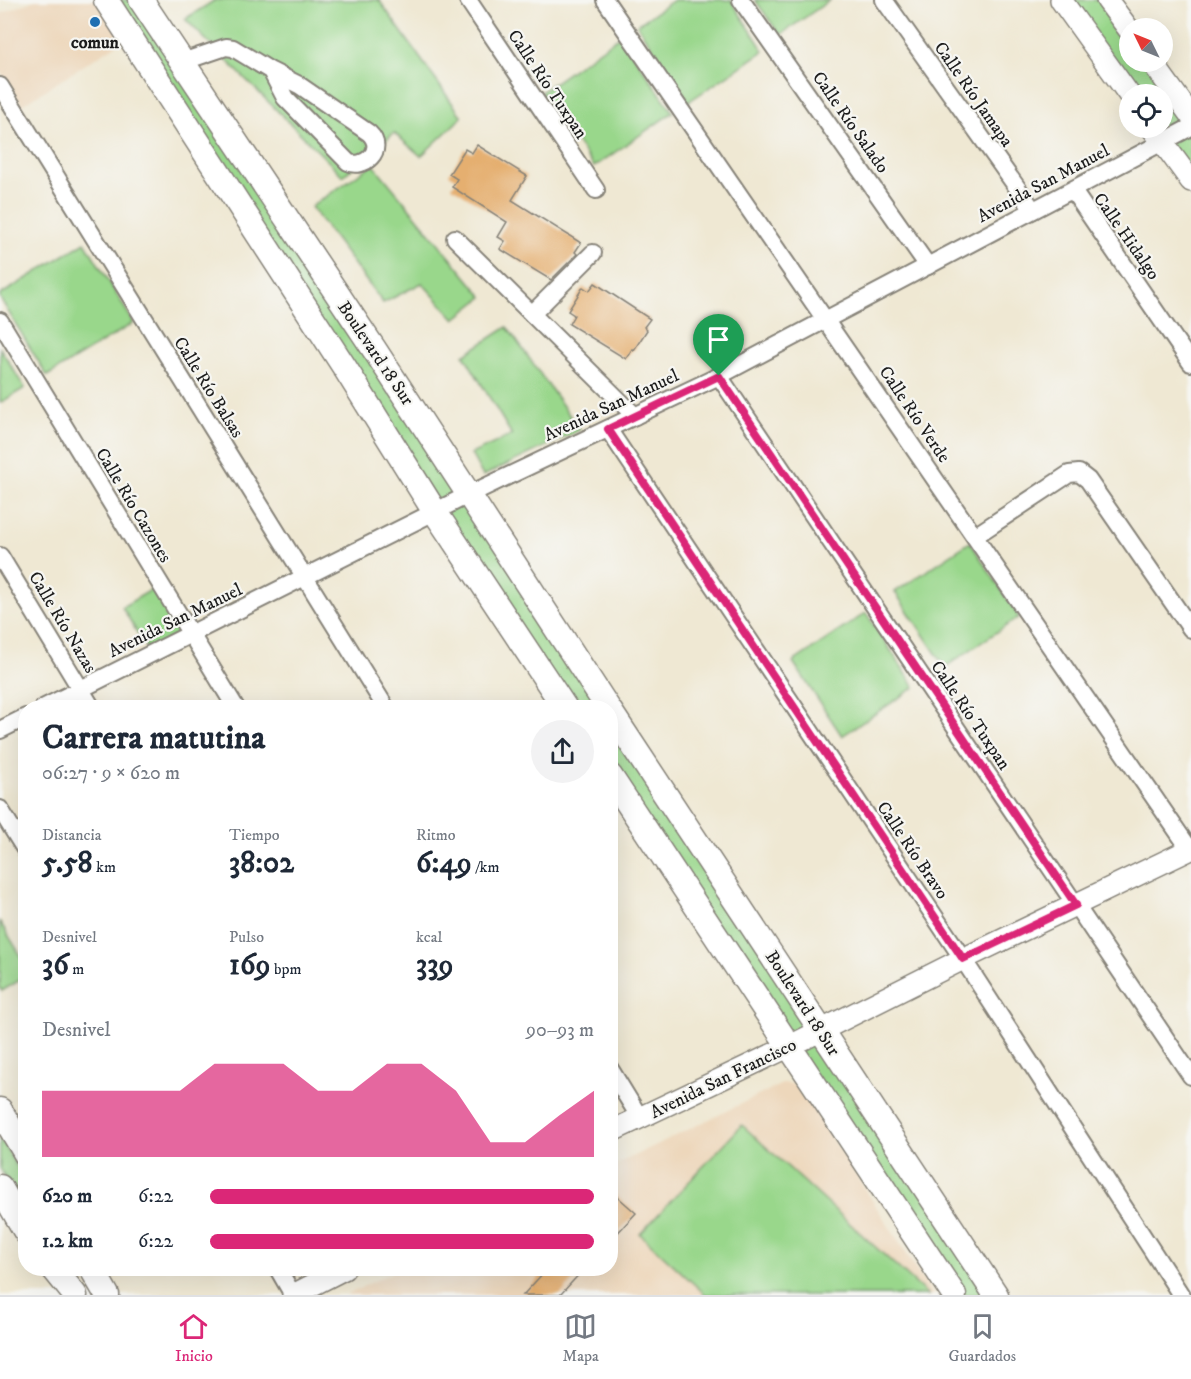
<!DOCTYPE html>
<html lang="es">
<meta charset="utf-8">
<style>
body{margin:0;font-family:"IM FELL DW Pica",serif;background:#f2f2f3;color:#1f2937;height:100vh;display:flex;flex-direction:column;font-size:22px;white-space:nowrap}
*{box-sizing:border-box;margin:0}
p{font-size:20px;color:#747a83}
.icon{flex:none;width:33px;height:33px;fill:none;stroke:currentColor;stroke-width:2;stroke-linecap:round;stroke-linejoin:round}
.map{position:relative;flex:1;overflow:hidden}
.drawer{position:absolute;left:18px;top:700px;width:600px;height:576px;display:flex;flex-direction:column;background:#fff;border-radius:24px;box-shadow:0 6px 24px #0002}
.drawer>*{flex:none}
.needle{width:39px;rotate:313deg}
.controls{position:absolute;left:1119px;top:18px;display:grid;gap:12px}
.controls a{display:grid;place-items:center;width:54px;height:54px;border-radius:50%;background:#fff;box-shadow:0 6px 24px #0002;font-size:30px}
.pin{position:absolute;display:grid;place-items:center;width:51px;height:51px;color:#fff;margin:-62px -26px;border-radius:50% 50% 50% 0;rotate:-45deg;box-shadow:0 0 6px #0007}
.pin .icon{rotate:45deg}
.round{display:grid;place-items:center;flex:none;width:63px;height:63px;border-radius:32px;background:#f2f2f3}
.head{display:flex;align-items:center;justify-content:space-between;height:102px;padding:0 24px}
h1{font-size:33px;font-weight:700;line-height:45px}
.stats{display:grid;grid-template-columns:repeat(3,1fr);gap:9px;height:102px;padding:6px 24px}
.stats div{display:grid;align-content:center}
.stats b{font-size:30px;font-weight:700}
.stats small{font-size:16px;font-weight:400}
.stats p{font-size:16px}
.chart{height:168px;padding:12px 24px}
.chart p{display:flex;justify-content:space-between}
.chart svg{width:100%;height:108px;margin-top:6px;fill:#db2777;opacity:.7}
ul{padding:0 24px;list-style:none;font-size:20px}
li{display:grid;grid-template-columns:96px 72px 1fr;align-items:center;height:45px}
li i{height:15px;border-radius:8px;background:#db2777}
.dock{display:flex;justify-content:space-around;align-items:center;height:84px;border-top:2px solid #e0e1e3;background:#fff;font-size:16px;color:#747a83}
.dock a{display:grid;justify-items:center;gap:3px}
.dock .active{color:#db2777}
.map>svg:first-child{display:block}
</style>
<div class="map">
<svg width="1191" height="1295" viewBox="0 0 1191 1295">
<rect width="100%" height="100%" fill="#f6f6f2"/>
<filter id="ink" filterUnits="userSpaceOnUse"><feTurbulence type="fractalNoise" baseFrequency=".0167" numOctaves="2"/><feDisplacementMap in="SourceGraphic" scale="12" xChannelSelector="R" yChannelSelector="G"/><feConvolveMatrix kernelMatrix="1 2 1 2 8 2 1 2 1" color-interpolation-filters="sRGB"/></filter>
<filter id="wash" filterUnits="userSpaceOnUse"><feTurbulence type="fractalNoise" baseFrequency=".008" numOctaves="4" result="noise"/><feDisplacementMap in="SourceGraphic" scale="24" xChannelSelector="R" yChannelSelector="G"/><feGaussianBlur stdDeviation="1.35" result="paint"/><feColorMatrix in="noise" values="0 0 0 0 0 0 0 0 0 0 0 0 0 0 0 0 0 1.4 0 .05"/><feComposite in="paint" operator="in"/></filter>
<g filter="url(#wash)">
<rect width="100%" height="100%" fill="#efe8d3"/>
<!-- built -->
<g fill="#edd7bb">
<polygon points="35,0 100,0 125,39 22,105 0,71 0,14"/>
<polygon points="784,1083 798,1085 933,1295 346,1295 399,1269 610,1269 611,1167"/>
</g>
<!-- green -->
<g fill="#99d78b" stroke="#5a7a54" stroke-width="1.5">
<polygon points="106,0 141,0 608,708 565,708"/>
<polygon points="215,0 379,0 462,117 421,156 394,133 343,176 185,19"/>
<polygon points="674,0 731,0 764,51 688,102 637,25"/>
<polygon points="755,0 830,0 780,35"/>
<polygon points="1061,0 1107,0 1129,31 1130,62 1152,62 1191,116 1191,181 1162,128 1162,94 1130,94"/>
<polygon points="620,36 673,112 594,167 541,92"/>
<polygon points="373,164 483,297 455,319 422,283 383,303 311,207"/>
<polygon points="85,242 134,323 47,376 0,298 0,295"/>
<polygon points="507,327 580,430 483,476 471,454 512,435 464,355"/>
<polygon points="0,348 25,388 0,403"/>
<polygon points="970,542 1019,617 945,667 895,592"/>
<polygon points="161,584 187,628 148,651 122,607"/>
<polygon points="866,613 915,687 842,736 793,662"/>
<polygon points="610,711 996,1295 953,1295 611,776"/>
<polygon points="0,922 25,962 25,977 2,991 0,987"/>
<polygon points="742,1125 928,1295 706,1295 640,1234"/>
<polygon points="0,1137 25,1181 25,1212 0,1168"/>
</g>
<g id="blocks">
<!-- building -->
<g fill="#e5af6f">
<polygon points="477,145 527,176 512,200 581,243 575,252 577,254 551,280 500,249 505,241 498,237 507,222 452,187 457,179 449,174 465,149 472,153"/>
<polygon points="595,283 650,319 644,327 647,330 634,350 632,349 626,359 569,324 574,315 568,311 583,287 589,291"/>
<polygon points="610,1190 636,1213 610,1241"/>
<polygon points="547,1269 584,1269 560,1295 523,1295"/>
</g>
</g>
</g>
<g filter="url(#ink)">
<use href="#blocks" fill-opacity="0" stroke="#868278" stroke-width="1.5"/>
<g fill="none" stroke-linecap="round" stroke-linejoin="round">
<defs>
<g id="minor">
<polyline points="468,0 596,190"/>
<polyline points="605,0 1191,851"/>
<polyline points="741,0 928,266"/>
<polyline points="884,0 1033,210"/>
<path d="M182,62L226,47L233,48L271,71L299,85L369,133C387,150 363,170 348,162L285,98L271,71"/>
<polyline points="0,86 386,708"/>
<polyline points="1073,191 1191,363"/>
<polyline points="455,238 635,416"/>
<polyline points="532,314 593,253"/>
<polyline points="0,321 236,708"/>
<polyline points="719,376 1191,1076"/>
<polyline points="608,429 963,959 1181,1295"/>
<polyline points="975,536 1069,474 1079,473 1088,480 1191,629"/>
<polyline points="0,556 92,708"/>
<polyline points="43,708 468,495 719,376 1191,127"/>
<polyline points="0,730 26,717"/>
<polyline points="0,809 26,851"/>
<polyline points="610,1069 640,1118"/>
<polyline points="278,1269 293,1295"/>
</g>
<g id="tertiary">
<polyline points="1061,0 1130,96"/>
<polyline points="1107,0 1130,31"/>
<polyline points="1152,62 1191,116"/>
<polyline points="1152,128 1191,181"/>
<polyline points="610,1132 790,1046 963,959 1191,849"/>
<polyline points="293,1295 344,1269"/>
</g>
<g id="secondary">
<polyline points="106,0 345,368 435,512 565,708"/>
<polyline points="141,0 374,349 608,708"/>
<polyline points="610,711 996,1295"/>
<polyline points="610,776 954,1295"/>
<polyline points="0,1110 26,1154"/>
<polyline points="0,1187 26,1232"/>
<polyline points="54,1269 75,1295"/>
<polyline points="92,1269 107,1295"/>
</g>
</defs>
<!-- minor casing -->
<use href="#minor" stroke="#868278" stroke-width="20"/>
<!-- tertiary casing -->
<use href="#tertiary" stroke="#868278" stroke-width="24"/>
<!-- secondary casing -->
<use href="#secondary" stroke="#868278" stroke-width="27"/>
<!-- minor -->
<use href="#minor" stroke="#fff" stroke-width="16"/>
<!-- tertiary -->
<use href="#tertiary" stroke="#fff" stroke-width="21"/>
<!-- secondary -->
<use href="#secondary" stroke="#fff" stroke-width="24"/>
</g>
</g>
<g fill="none" stroke-linecap="round" stroke-linejoin="round" filter="url(#ink)">
<defs>
<polygon id="route" points="719,376 1076,905 963,959 608,429"/>
</defs>
<!-- route casing -->
<use href="#route" stroke="#fff" stroke-width="12"/>
<!-- route -->
<use href="#route" stroke="#db2777" stroke-width="8"/>
</g>
<!-- markers -->
<circle fill="#1f6fb2" stroke="#f6f6f2" stroke-width="2" cx="95" cy="22" r="6"/>
<g text-anchor="middle" stroke-width="4.5" stroke-linejoin="round" paint-order="stroke">
<!-- poi labels -->
<g font-size="18" font-weight="bold" fill="#1c1c1c" stroke="#f6f6f2">
<text x="95" y="48">comun</text>
</g>
<!-- street labels -->
<g font-size="18" fill="#1c1c1c" stroke="#f6f6f2">
<text transform="translate(548 84) rotate(56)" y="6">Calle Río Tuxpan</text>
<text transform="translate(974 94) rotate(55)" y="6">Calle Río Jamapa</text>
<text transform="translate(851 122) rotate(55)" y="6">Calle Río Salado</text>
<text transform="translate(1043 183) rotate(-28)" y="6">Avenida San Manuel</text>
<text transform="translate(1127 236) rotate(55)" y="6">Calle Hidalgo</text>
<text transform="translate(376 353) rotate(56)" y="6">Boulevard 18 Sur</text>
<text transform="translate(209 387) rotate(58)" y="6">Calle Río Balsas</text>
<text transform="translate(611 405) rotate(-25)" y="6">Avenida San Manuel</text>
<text transform="translate(915 414) rotate(56)" y="6">Calle Río Verde</text>
<text transform="translate(134 505) rotate(59)" y="6">Calle Río Cazones</text>
<text transform="translate(175 620) rotate(-26)" y="6">Avenida San Manuel</text>
<text transform="translate(63 622) rotate(59)" y="6">Calle Río Nazas</text>
<text transform="translate(971 715) rotate(56)" y="6">Calle Río Tuxpan</text>
<text transform="translate(913 850) rotate(56)" y="6">Calle Río Bravo</text>
<text transform="translate(803 1003) rotate(57)" y="6">Boulevard 18 Sur</text>
<text transform="translate(723 1078) rotate(-26)" y="6">Avenida San Francisco</text>
</g>
</g>
</svg>
<div class="controls">
<a><svg class="needle" viewBox="-14 -14 28 28"><path d="M0-13l5 13h-10z" fill="#e53935"/><path d="M0 13l5-13h-10z" fill="#747a83"/></svg></a>
<a><svg class="icon" aria-label="locate" viewBox="0 0 24 24"><circle cx="12" cy="12" r="6"/><path d="M12 2v4M12 18v4M2 12h4M18 12h4"/></svg></a>
</div>
<div class="pin" style="left:719px;top:376px;background:#1e9e55"><svg class="icon" aria-label="arrive" viewBox="0 0 24 24"><path d="M6 21V4h12l-3 4 3 4H6"/></svg></div>
<section class="drawer">
<div class="head"><div><h1>Carrera matutina</h1><p>06:27 · 9 × 620 m</p></div><a class="round"><svg class="icon" aria-label="share" viewBox="0 0 24 24"><path d="M12 15V3M7 8l5-5 5 5M5 13v7h14v-7"/></svg></a></div>
<div class="stats">
<div><p>Distancia</p><b>5.58<small> km</small></b></div>
<div><p>Tiempo</p><b>38:02</b></div>
<div><p>Ritmo</p><b>6:49<small> /km</small></b></div>
</div>
<div class="stats">
<div><p>Desnivel</p><b>36<small> m</small></b></div>
<div><p>Pulso</p><b>169<small> bpm</small></b></div>
<div><p>kcal</p><b>339</b></div>
</div>
<div class="chart"><p><span>Desnivel</span>90–93 m</p>
<svg viewBox="0 0 160 44" preserveAspectRatio="none"><path d="M0 44V17L10 17L20 17L30 17L40 17L50 6L60 6L70 6L80 17L90 17L100 6L110 6L120 17L130 38L140 38L150 27L160 17V44z"/></svg>
</div>
<ul>
<li><b>620 m</b>6:22<i style="width:100%"></i></li>
<li><b>1.2 km</b>6:22<i style="width:100%"></i></li>
</ul>
</section>
</div>
<nav class="dock">
<a class="active"><svg class="icon" aria-label="home" viewBox="0 0 24 24"><path d="M3 11l9-7 9 7M6 9v11h12V9"/></svg>Inicio</a>
<a><svg class="icon" aria-label="map" viewBox="0 0 24 24"><path d="M3 6l6-2 6 2 6-2v14l-6 2-6-2-6 2zM9 4v14M15 6v14"/></svg>Mapa</a>
<a><svg class="icon" aria-label="saved" viewBox="0 0 24 24"><path d="M7 4h10v16l-5-4-5 4z"/></svg>Guardados</a>
</nav>
